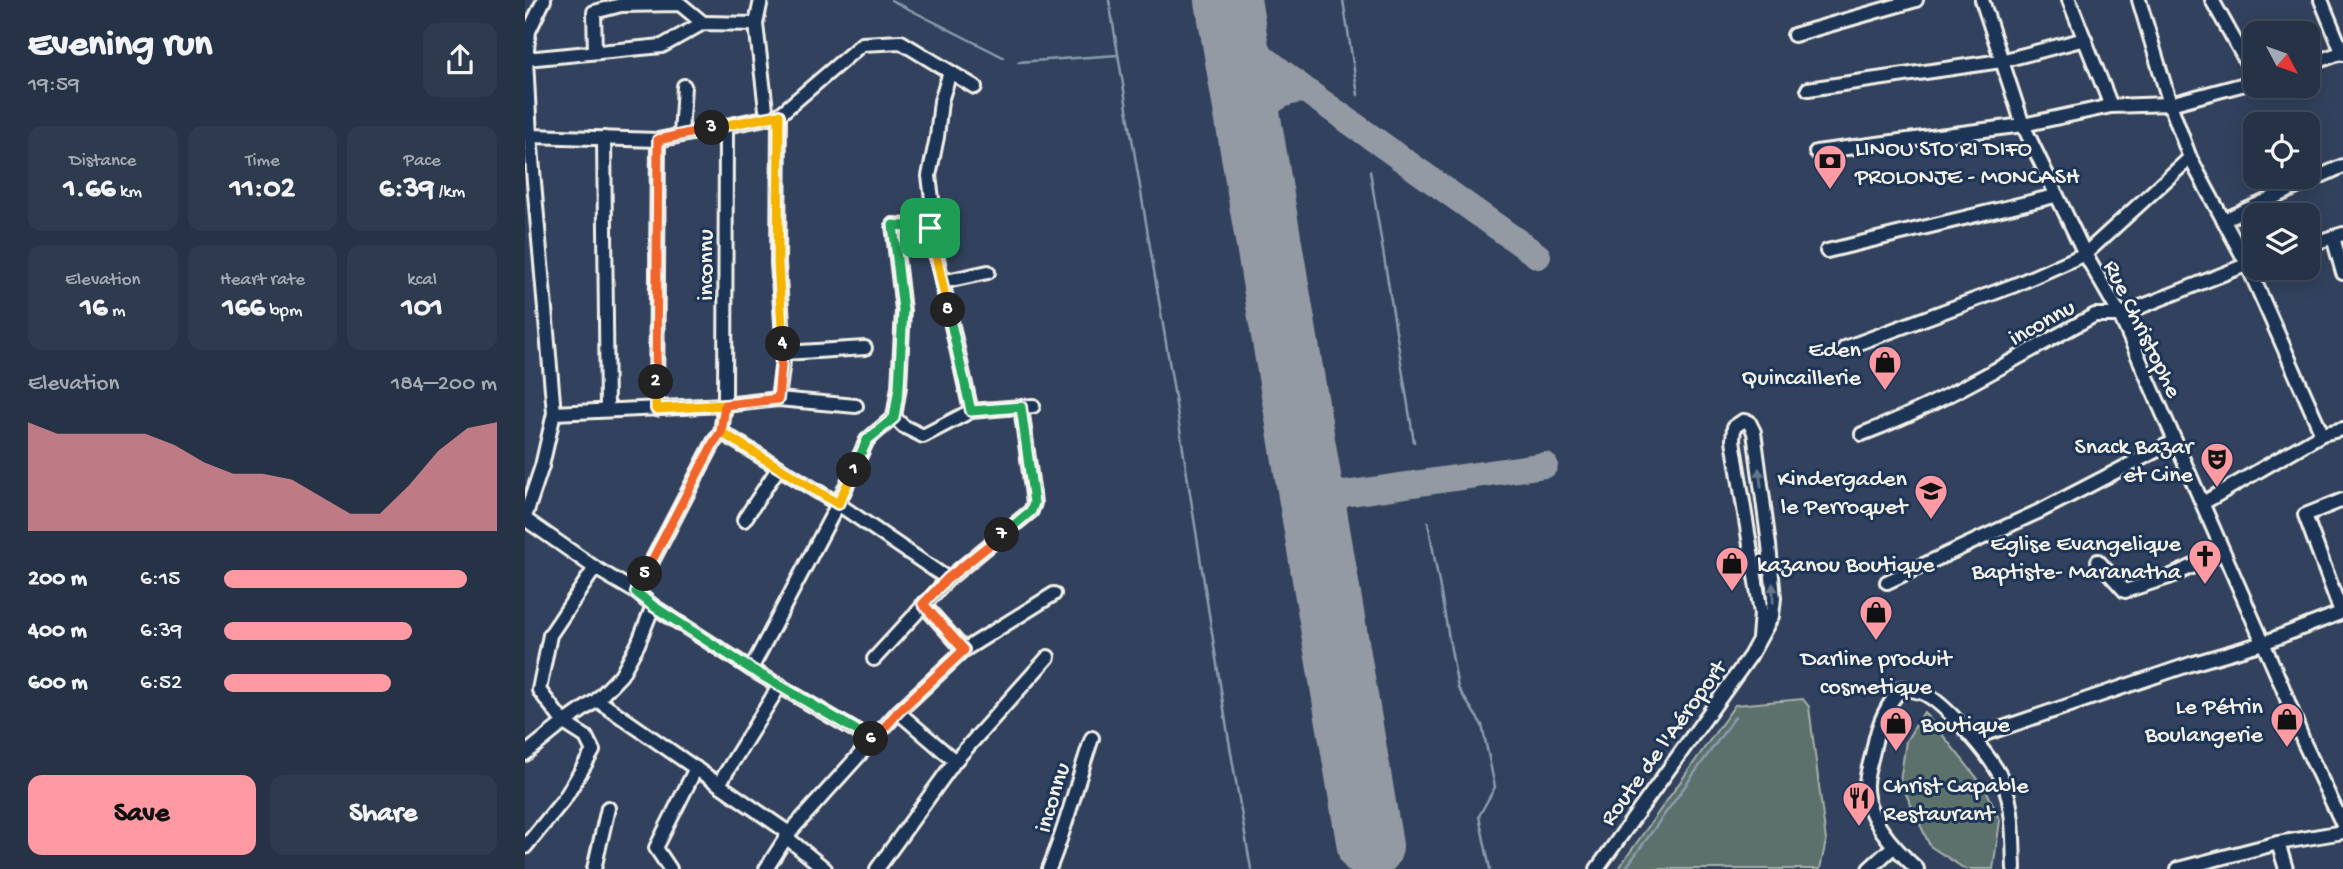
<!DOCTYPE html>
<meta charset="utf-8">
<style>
body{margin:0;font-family:"Gochi Hand",sans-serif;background:#2e3a4d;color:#f1f3f6;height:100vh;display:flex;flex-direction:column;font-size:26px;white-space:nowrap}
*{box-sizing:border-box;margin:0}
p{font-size:23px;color:#a4aab3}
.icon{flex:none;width:38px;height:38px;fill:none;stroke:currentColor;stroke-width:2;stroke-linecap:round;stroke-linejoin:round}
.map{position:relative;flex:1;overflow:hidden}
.details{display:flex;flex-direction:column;background:#263246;width:525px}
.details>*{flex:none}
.needle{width:46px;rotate:131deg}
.buttons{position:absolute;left:1718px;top:21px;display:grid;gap:14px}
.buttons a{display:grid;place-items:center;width:77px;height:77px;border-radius:14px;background:#263246;box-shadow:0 4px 18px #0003,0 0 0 2px #424d5f;font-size:35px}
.pin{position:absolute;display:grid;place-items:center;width:60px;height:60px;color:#fff;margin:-30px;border-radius:14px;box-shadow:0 4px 10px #0006}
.km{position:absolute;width:35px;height:35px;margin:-18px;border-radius:50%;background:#222;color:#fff;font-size:19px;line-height:35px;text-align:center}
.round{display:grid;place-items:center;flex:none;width:74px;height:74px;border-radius:14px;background:#2e3a4d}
.summary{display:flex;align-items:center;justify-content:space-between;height:119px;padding:0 28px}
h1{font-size:38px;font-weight:800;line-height:52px}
.figures{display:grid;grid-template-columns:repeat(3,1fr);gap:10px;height:119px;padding:7px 28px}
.figures div{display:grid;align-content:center;border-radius:14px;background:#2e3a4d;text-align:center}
.figures b{font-size:30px;font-weight:800}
.figures small{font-size:19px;font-weight:400}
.figures p{font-size:19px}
.chart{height:196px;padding:14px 28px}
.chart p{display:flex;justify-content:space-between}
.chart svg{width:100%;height:126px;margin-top:7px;fill:#ff9aa2;opacity:.7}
.button{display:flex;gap:14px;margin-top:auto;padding:14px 28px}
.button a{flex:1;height:80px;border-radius:14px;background:#ff9aa2;color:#111;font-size:28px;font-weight:800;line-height:80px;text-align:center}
.button a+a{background:#2e3a4d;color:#f1f3f6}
ul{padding:0 28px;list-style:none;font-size:23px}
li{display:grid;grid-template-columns:112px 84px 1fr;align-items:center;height:52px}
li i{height:18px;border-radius:9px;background:#ff9aa2}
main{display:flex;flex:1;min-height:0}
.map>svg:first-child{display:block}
</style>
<main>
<section class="details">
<div class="summary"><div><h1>Evening run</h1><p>19:59</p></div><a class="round"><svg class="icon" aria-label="share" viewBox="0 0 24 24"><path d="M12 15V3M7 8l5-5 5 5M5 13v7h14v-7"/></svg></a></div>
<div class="figures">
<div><p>Distance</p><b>1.66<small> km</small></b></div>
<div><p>Time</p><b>11:02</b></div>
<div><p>Pace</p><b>6:39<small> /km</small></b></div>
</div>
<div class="figures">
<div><p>Elevation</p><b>16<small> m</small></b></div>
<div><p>Heart rate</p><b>166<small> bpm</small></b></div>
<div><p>kcal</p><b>101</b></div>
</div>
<div class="chart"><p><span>Elevation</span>184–200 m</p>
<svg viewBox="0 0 160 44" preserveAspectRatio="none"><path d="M0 44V6L10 10L20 10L30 10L40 10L50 14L60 20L70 24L80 24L90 26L100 32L110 38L120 38L130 28L140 16L150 8L160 6V44z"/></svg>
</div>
<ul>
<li><b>200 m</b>6:15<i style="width:89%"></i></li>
<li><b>400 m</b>6:39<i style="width:69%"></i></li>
<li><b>600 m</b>6:52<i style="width:61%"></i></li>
</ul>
<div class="button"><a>Save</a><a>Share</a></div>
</section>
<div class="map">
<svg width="1818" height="869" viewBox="0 0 1818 869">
<rect width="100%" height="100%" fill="#32425e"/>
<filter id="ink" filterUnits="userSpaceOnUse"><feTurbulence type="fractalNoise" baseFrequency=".0143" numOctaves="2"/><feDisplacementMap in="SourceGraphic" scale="14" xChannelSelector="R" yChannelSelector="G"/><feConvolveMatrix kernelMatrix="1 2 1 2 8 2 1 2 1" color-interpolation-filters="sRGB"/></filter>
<g filter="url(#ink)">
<!-- green -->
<g fill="#5b706c" stroke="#a8b0aa" stroke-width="2">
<polygon points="1278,699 1284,707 1301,841 1295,869 1093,869 1210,705"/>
<polygon points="1399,712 1461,789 1475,821 1468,869 1440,869 1405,846 1375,781 1381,741"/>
</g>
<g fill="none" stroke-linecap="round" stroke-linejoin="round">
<!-- stream -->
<g stroke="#889eae" stroke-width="2.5">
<polyline points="366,0 478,57"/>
<polyline points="584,0 647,379 704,741 726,869"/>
<polyline points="818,0 833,95"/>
<polyline points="493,62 593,55"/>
<polyline points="845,171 889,442"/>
<polyline points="903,522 933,688 957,725 970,787 954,816 965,869"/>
<polyline points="1100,869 1210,717"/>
</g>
<!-- taxiway -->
<g stroke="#939aa3" stroke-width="26">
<polyline points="706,22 739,58 780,90 1013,256"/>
<path d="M725,132C736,107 751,91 780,90"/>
<polyline points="781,468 796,489 819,494"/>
<polyline points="792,531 803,504 819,494 1020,465"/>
</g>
<!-- runway -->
<polyline stroke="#939aa3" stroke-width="66" points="703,0 845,846"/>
<defs>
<g id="street">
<polyline points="236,0 231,24 242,118"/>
<polyline points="1457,0 1498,125 1560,254 1595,315 1757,686 1779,743 1818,825"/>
<polyline points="1544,0 1586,106"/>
<polyline points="1614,0 1645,104 1665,158 1722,264 1797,434"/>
<polyline points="1687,0 1731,79"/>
<polyline points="1796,0 1818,54"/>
<polyline points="1269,35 1391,0"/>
<polyline points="70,52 69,12 96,5 155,4 178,23"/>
<polyline points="1,59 137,46 178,23 231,24"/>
<polyline points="1783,65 1818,52"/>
<polyline points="1283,89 1476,61 1560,39"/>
<polyline points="156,135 159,86"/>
<polyline points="5,136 133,140 254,115 337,44 376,42 450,87"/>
<polyline points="79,138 82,409"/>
<polyline points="1291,152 1498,125 1586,106 1645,104 1731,81"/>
<polyline points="1699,220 1818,166"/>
<polyline points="1808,237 1818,273"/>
<polyline points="1783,245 1818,234"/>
<polyline points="1302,251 1530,196"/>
<polyline points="417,282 463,272"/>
<polyline points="1320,348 1490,285 1560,254 1665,158"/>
<polyline points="259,353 340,348"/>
<polyline points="253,399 259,353 253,263 254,115"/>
<polyline points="131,409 133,140"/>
<polyline points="446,411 508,406"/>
<polyline points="29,413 200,405 253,399 331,406"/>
<polyline points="369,417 378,426 398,436 446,411 405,227 407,199 404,176 412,137 416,101 425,72"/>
<polyline points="196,432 313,504 423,579"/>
<path d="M1337,434C1419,403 1493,356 1570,315H1595L1731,261"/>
<polyline points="1678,503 1797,434 1818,429"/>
<polyline points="0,517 17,466 29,413 5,136 1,59 4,31 19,0"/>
<polyline points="0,519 70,568 111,592 128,606 226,669 348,741"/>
<polyline points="219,520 254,467"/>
<polyline points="1573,561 1600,591 1644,577 1697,553"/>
<polyline points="1362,582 1517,510 1650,441"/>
<polyline points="111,592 189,442 196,432 200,405 201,126"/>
<polyline points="398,604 439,650"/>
<polyline points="1816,612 1780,515 1818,500"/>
<polyline points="349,659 423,579 506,511 509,503 496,407"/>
<polyline points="226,669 313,504 342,440 369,417 374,387 378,310 368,225 405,227"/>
<polyline points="72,700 264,833"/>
<polyline points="373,712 430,761"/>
<polyline points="1448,738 1666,664 1738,643 1818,612"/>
<polyline points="0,754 36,725 72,700 96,675 113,644 128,606"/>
<polyline points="194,784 255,685"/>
<polyline points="261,837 300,869"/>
<polyline points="1753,843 1761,869"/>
<polyline points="0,847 40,798 68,751 61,737 39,723 14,690 25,635 70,568"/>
<polyline points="69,869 83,808"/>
<polyline points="145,869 131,848 171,768"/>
<polyline points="241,869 264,833 373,712 439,650 529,594"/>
<polyline points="352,869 430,761 523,657"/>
<path d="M524,869C542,826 552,781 567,738"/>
<polyline points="1072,869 1225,656 1247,616 1249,598 1244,545 1229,432 1224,422 1218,421 1209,427 1208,440 1236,613 1234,638"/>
<polyline points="1344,869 1368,847"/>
<path d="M1392,869C1369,848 1339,817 1341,783C1342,771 1347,758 1349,746C1353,725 1362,704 1377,688C1385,690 1395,691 1402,695C1424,708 1470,760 1479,784C1489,808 1488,843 1489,869"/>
<polyline points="1653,869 1753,843 1818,832"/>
</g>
</defs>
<!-- street casing -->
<use href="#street" stroke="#f4f1e8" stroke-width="18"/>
<!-- street -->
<use href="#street" stroke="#1d3557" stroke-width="12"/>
</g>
<!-- one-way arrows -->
<defs><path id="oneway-solid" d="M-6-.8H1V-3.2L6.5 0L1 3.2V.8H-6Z" transform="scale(1.75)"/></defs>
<g fill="#68778a">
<use href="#oneway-solid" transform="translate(1235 478) rotate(-98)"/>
<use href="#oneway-solid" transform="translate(1248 593) rotate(-91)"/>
</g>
</g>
<g fill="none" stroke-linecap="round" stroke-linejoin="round" filter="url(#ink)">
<defs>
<polyline id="split-1" points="329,470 342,440 369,418 374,387 378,310 368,225 405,228"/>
<polyline id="split-2" points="131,382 131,409 200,405 196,432 313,504 329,470"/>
<polyline id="split-3" points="131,382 133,140 187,128"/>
<polyline id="split-4" points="187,128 254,115 253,263 258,344"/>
<polyline id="split-5" points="120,574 189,442 196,432 200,405 253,399 258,344"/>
<polyline id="split-6" points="120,574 111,592 128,606 226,669 346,739"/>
<polyline id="split-7" points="346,739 348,741 373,712 439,650 398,604 422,579 477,535"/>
<polyline id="split-8" points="423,310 446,411 496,407 509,503 506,511 477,535"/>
<polyline id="split-9" points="405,228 423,310"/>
</defs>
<!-- split-1 casing -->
<use href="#split-1" stroke="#fff" stroke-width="14"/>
<!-- split-2 casing -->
<use href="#split-2" stroke="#fff" stroke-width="14"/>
<!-- split-3 casing -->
<use href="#split-3" stroke="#fff" stroke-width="14"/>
<!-- split-4 casing -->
<use href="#split-4" stroke="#fff" stroke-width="14"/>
<!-- split-5 casing -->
<use href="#split-5" stroke="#fff" stroke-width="14"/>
<!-- split-6 casing -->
<use href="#split-6" stroke="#fff" stroke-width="14"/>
<!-- split-7 casing -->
<use href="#split-7" stroke="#fff" stroke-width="14"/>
<!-- split-8 casing -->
<use href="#split-8" stroke="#fff" stroke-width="14"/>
<!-- split-9 casing -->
<use href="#split-9" stroke="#fff" stroke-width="14"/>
<!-- split-1 -->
<use href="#split-1" stroke="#22a559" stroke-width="9"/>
<!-- split-2 -->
<use href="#split-2" stroke="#f5b400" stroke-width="9"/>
<!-- split-3 -->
<use href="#split-3" stroke="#f0652b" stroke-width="9"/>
<!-- split-4 -->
<use href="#split-4" stroke="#f5b400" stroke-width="9"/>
<!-- split-5 -->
<use href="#split-5" stroke="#f0652b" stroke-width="9"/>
<!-- split-6 -->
<use href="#split-6" stroke="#22a559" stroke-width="9"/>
<!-- split-7 -->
<use href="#split-7" stroke="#f0652b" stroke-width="9"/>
<!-- split-8 -->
<use href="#split-8" stroke="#22a559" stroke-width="9"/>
<!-- split-9 -->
<use href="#split-9" stroke="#f5b400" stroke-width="9"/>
</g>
<!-- icons -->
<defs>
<symbol id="bank-pin" viewBox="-11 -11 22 30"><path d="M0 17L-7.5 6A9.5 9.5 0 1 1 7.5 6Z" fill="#ff9aa2" stroke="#1d3557"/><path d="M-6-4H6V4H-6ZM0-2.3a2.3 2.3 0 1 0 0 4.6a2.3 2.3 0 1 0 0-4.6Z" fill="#111"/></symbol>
<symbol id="shop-pin" viewBox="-11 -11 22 30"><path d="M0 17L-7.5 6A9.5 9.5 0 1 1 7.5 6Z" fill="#ff9aa2" stroke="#1d3557"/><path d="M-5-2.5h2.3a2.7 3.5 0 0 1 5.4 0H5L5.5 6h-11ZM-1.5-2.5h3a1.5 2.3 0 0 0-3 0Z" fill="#111"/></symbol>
<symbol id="theatre-pin" viewBox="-11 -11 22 30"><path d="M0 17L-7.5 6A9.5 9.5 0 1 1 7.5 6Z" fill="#ff9aa2" stroke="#1d3557"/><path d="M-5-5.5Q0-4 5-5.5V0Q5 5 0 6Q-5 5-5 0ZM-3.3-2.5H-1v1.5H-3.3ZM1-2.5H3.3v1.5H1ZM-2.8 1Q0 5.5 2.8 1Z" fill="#111"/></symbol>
<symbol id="school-pin" viewBox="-11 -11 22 30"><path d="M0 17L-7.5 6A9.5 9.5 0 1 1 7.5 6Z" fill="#ff9aa2" stroke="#1d3557"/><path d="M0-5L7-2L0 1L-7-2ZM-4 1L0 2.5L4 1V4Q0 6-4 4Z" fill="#111"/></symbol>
<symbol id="church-pin" viewBox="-11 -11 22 30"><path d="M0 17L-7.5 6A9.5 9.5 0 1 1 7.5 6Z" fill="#ff9aa2" stroke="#1d3557"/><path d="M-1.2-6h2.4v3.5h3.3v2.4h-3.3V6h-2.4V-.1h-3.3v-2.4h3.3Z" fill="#111"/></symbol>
<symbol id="restaurant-pin" viewBox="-11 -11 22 30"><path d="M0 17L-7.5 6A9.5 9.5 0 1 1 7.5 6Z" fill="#ff9aa2" stroke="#1d3557"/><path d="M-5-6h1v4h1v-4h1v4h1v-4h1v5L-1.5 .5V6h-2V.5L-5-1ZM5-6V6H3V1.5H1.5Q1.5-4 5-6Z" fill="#111"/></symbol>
</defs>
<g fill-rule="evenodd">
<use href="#bank-pin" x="1286" y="142" width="38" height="52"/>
<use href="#shop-pin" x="1341" y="343" width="38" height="52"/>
<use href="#theatre-pin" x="1673" y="440" width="38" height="52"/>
<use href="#school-pin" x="1387" y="472" width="38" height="52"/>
<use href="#church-pin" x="1661" y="537" width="38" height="52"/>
<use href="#shop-pin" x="1188" y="544" width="38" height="52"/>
<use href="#shop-pin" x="1332" y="593" width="38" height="52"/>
<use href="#shop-pin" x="1743" y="700" width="38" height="52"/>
<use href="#shop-pin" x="1352" y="704" width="38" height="52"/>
<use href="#restaurant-pin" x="1315" y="779" width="38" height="52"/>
</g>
<g text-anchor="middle" stroke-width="6" stroke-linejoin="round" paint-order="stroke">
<!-- poi labels -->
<g font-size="24" fill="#f4f1e8" stroke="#1d3557" text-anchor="end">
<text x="1330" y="155" text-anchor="start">LINOU STO RI DIFO<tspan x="1330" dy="28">PROLONJE - MONCASH</tspan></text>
<text x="1336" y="356">Eden<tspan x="1336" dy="28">Quincaillerie</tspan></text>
<text x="1668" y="453">Snack Bazar<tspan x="1668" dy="28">et Cine</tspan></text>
<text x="1382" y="485">Kindergaden<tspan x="1382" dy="28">le Perroquet</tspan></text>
<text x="1656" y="550">Eglise Evangelique<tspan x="1656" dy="28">Baptiste- Maranatha</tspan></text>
<text x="1232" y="571" text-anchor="start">kazanou Boutique</text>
<text x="1351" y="665" text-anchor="middle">Darline produit<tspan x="1351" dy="28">cosmetique</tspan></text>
<text x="1738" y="713">Le Pétrin<tspan x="1738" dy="28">Boulangerie</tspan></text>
<text x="1396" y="731" text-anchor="start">Boutique</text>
<text x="1358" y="792" text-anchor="start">Christ Capable<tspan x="1358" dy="28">Restaurant</tspan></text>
</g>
<!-- street labels -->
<g font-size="24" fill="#f4f1e8" stroke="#1d3557">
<text transform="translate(179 265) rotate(-90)" y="8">inconnu</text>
<text transform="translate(1516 321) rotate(-29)" y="8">inconnu</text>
<text transform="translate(1619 328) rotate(64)" y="8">Rue Christophe</text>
<text transform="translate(1137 742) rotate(-54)" y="8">Route de l'Aéroport</text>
<text transform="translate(526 797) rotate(-73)" y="8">inconnu</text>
</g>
</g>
</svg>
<div class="buttons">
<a><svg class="needle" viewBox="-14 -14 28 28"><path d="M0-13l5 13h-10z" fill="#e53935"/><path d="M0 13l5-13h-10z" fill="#a4aab3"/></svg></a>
<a><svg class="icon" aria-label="locate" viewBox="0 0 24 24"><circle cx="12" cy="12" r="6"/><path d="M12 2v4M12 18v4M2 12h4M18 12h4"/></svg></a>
<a><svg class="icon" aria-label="layers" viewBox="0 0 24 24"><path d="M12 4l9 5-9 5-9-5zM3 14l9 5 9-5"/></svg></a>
</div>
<div class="pin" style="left:405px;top:228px;background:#1e9e55"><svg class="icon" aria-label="arrive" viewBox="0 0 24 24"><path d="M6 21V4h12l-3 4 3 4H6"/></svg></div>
<b class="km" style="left:329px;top:470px">1</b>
<b class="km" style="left:131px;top:382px">2</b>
<b class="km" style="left:187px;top:128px">3</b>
<b class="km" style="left:258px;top:344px">4</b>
<b class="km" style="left:120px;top:574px">5</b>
<b class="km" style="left:346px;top:739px">6</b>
<b class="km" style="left:477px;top:535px">7</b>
<b class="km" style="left:423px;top:310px">8</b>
</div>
</main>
